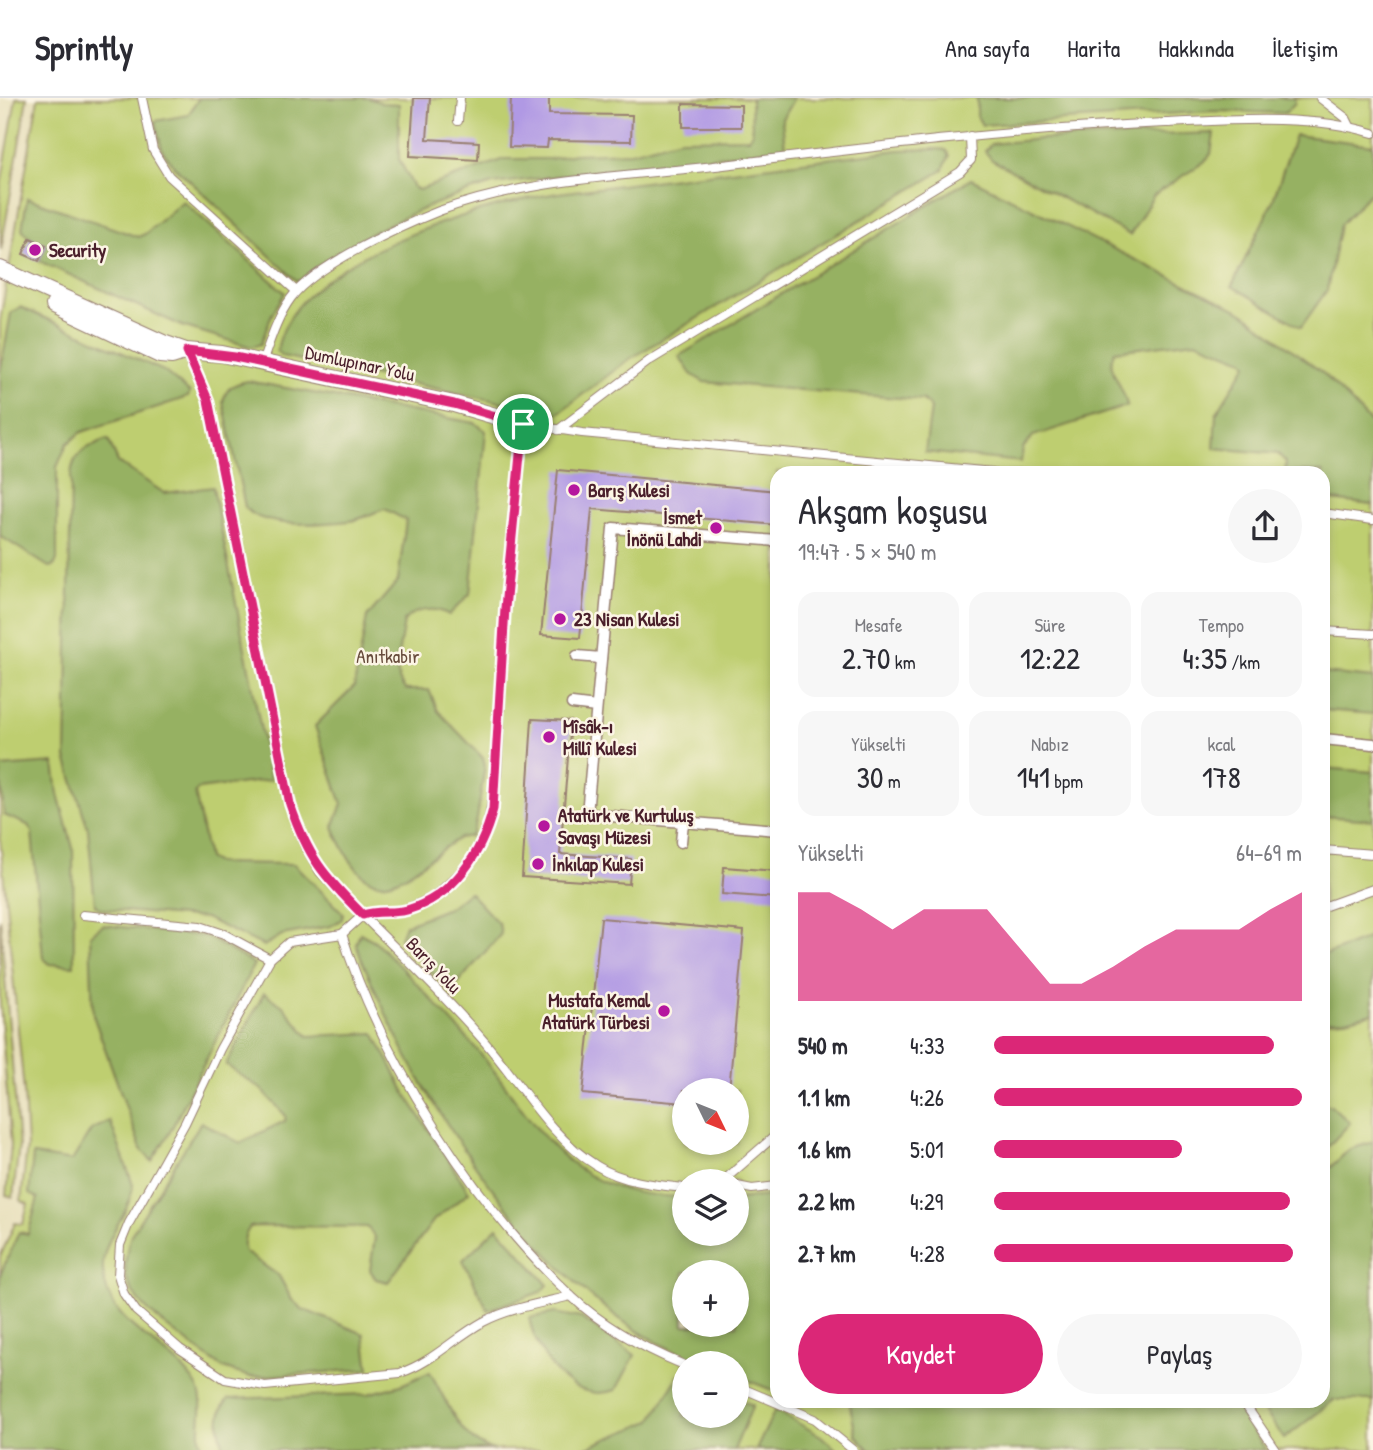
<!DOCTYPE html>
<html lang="tr">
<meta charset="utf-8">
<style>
body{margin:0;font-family:"Patrick Hand",sans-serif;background:#f7f7f7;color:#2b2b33;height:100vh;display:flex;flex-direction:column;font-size:26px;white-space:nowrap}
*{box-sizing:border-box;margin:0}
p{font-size:23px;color:#7c7c81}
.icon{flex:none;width:38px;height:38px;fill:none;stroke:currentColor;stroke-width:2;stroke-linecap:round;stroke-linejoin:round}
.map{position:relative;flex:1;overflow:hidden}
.details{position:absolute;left:770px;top:368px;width:560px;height:942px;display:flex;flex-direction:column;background:#fff;border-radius:21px;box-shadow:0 4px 10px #0003}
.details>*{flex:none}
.needle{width:46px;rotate:133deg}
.controls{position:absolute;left:672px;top:980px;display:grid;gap:14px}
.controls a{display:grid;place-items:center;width:77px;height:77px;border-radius:50%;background:#fff;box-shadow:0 4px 10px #0003;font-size:35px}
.pin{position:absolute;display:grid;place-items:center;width:60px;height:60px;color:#fff;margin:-30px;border:4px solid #fff;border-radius:50%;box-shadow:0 2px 7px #0007}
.round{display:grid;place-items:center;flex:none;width:74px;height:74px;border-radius:37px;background:#f7f7f7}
.overview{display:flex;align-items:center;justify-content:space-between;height:119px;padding:0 28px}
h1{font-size:38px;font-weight:600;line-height:52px}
.metrics{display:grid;grid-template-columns:repeat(3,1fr);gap:10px;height:119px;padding:7px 28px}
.metrics div{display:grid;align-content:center;border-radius:18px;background:#f7f7f7;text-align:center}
.metrics b{font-size:30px;font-weight:600}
.metrics small{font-size:19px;font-weight:400}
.metrics p{font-size:19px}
.chart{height:196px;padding:14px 28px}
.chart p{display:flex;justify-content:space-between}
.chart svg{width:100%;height:126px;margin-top:7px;fill:#db2777;opacity:.7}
.primary-button{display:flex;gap:14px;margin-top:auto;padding:14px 28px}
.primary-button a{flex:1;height:80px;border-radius:42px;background:#db2777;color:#fff;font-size:28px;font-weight:600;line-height:80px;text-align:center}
.primary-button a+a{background:#f7f7f7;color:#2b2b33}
ul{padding:0 28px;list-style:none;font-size:23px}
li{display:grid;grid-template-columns:112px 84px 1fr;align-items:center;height:52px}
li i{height:18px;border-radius:9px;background:#db2777}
header{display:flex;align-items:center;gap:42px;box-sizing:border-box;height:98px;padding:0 35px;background:#fff;border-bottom:2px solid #e1e1e2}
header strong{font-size:33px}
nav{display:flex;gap:38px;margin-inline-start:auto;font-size:24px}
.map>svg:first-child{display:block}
</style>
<header>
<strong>Sprintly</strong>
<nav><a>Ana sayfa</a><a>Harita</a><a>Hakkında</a><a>İletişim</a></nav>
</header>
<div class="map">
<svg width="1373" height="1352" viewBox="0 0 1373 1352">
<rect width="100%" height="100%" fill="#fcf5e5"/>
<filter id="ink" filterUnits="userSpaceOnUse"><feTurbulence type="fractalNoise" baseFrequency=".0143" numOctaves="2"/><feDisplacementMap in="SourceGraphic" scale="14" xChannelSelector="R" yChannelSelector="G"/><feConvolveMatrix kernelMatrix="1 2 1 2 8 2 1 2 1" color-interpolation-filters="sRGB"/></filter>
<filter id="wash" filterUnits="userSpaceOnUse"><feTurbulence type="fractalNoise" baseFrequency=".00686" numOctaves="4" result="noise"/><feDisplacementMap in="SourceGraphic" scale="28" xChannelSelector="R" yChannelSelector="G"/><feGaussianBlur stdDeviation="1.57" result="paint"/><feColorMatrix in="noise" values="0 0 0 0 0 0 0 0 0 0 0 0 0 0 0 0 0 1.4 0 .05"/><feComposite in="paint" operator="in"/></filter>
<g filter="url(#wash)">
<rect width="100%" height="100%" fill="#e7dfba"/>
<!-- green -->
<g fill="#bece70" stroke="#84764e" stroke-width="2" fill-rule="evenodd">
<polygon points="16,0 27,0 1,152 0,93"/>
<path d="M38,0H1373V1352H0V1159L15,1125L23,1126L28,1106L21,1103L27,1048L24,994L0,741V223ZM777,374H1323V1302H777ZM684,992H737V1045H684ZM684,1083H737V1136H684ZM684,1174H737V1227H684ZM684,1265H737V1318H684Z"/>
<polygon points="0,821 19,1048 13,1099 6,1097 11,1047 0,906"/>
</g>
<!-- forest -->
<g fill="#96b162" stroke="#706846" stroke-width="2" fill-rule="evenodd">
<path d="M199,0H369L382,5L399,6V61L414,90L419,92L504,61H550L575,56L631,54L680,41L749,40L752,34L751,0H794L782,21L785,50L493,86C423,107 355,137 298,184L174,68L162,52L155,23L188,17Z"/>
<polygon points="977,0 1294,0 1295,5 1285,15 1215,13 982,27 977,18"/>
<polygon points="1214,35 1211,56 1204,64 1154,97 1130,137 992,62 985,53 991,46 1040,41"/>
<polygon points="1295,37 1373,47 1373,92 1340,127 1327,192 1301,229 1232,188 1272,105"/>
<path d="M938,51L946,52L949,58L943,72L628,262L557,316L282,258L277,253C292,159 480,108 558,95L898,52Z"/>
<path d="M971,81L1242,214L1324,276L1373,327V407L1323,401V374H1285L1286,364L1278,356L1214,350L1216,316L1247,266L1244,262L1196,243L1115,253C1103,270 1126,290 1127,308L1033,338L1023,350L1021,364L925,354L931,310L923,302L704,284L691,276L679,258Z"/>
<polygon points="27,100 138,139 145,136 183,103 285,195 272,216 261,246 251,249 182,228 39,163 46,147 30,140 22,131"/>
<polygon points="20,209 164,273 190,295 188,299 82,334 67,346 57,369 57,462 54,468 49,469 0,438 0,274 11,215"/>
<path d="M248,283L475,325L486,333L470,496L449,517C435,508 414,511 404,523C402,542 389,578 406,592H429L438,613L483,660L485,668L477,721L471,738L459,740C398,780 374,823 333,729L342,706L315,628L354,589L367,519L398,483L406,422L385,411C373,414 361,422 349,423C322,426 260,431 245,409L223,304C226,289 233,286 248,283Z"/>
<path d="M108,341L118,364L164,395L213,389L271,682L198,691L195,695L208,760L217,765L294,766L343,815L342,821L331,828L282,837L264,848L205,820L101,811L95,807L88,731L66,660L71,378C72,354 88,348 108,341Z"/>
<polygon points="1323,575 1373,580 1373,616 1323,612"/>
<polygon points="54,665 58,696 73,750 74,868 50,866 43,860 32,734 28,727 4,717 0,669"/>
<polygon points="1323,670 1373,674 1373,722 1323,718"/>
<polygon points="469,794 499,826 501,836 451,893 403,846 400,840 405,827 448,810"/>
<polygon points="103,827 205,838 254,866 170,1034 152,1063 141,1051 93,917 90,837"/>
<path d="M360,835L375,843C412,881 450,919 484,960C515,998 544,1051 587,1076C617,1094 650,1098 684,1099V1136H737V1101L777,1097V1294L737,1278V1265C727,1265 714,1267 705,1264C588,1230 488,1094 427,994C401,952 381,905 361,860L356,846ZM684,1174H737V1227H684Z"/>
<polygon points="1373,838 1373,915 1346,922 1323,923 1323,858"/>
<path d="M264,895L283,908L308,938L374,935L405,995L469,1094L434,1122L388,1184L376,1181L370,1172L375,1139L367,1129L257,1128L250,1129C245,1136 242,1145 245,1154L279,1178L292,1202L302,1211L364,1236L369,1271L250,1279L223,1270C197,1250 135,1213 127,1181C123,1167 127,1151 131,1137L201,1024L240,1045L285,1023L286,1018L261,991L226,967Z"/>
<polygon points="1323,1005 1333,1009 1350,1025 1323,1054"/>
<path d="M110,1023L133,1087C130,1117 101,1141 103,1172C107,1231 167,1243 195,1285C209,1306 194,1329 203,1352H0V1177L19,1134L28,1136L38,1100L29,1096L33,1057L72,1063L91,1032Z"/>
<polygon points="1373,1044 1373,1302 1334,1302 1284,1341 1257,1302 1323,1302 1323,1076 1350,1051"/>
<polygon points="497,1129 548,1187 541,1194 488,1212 463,1162"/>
<path d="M555,1215L581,1220L635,1257L616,1292C570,1307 537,1258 529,1220Z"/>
<path d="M430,1274C446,1301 462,1348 496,1352H225C218,1335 216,1315 228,1301L368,1296L401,1287Z"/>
<polygon points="679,1277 684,1280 684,1318 737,1318 737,1301 753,1307 734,1352 580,1352 651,1323"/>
<polygon points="849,1302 1231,1302 1266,1352 869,1352 856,1337"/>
<polygon points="775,1312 821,1338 837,1352 756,1352"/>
</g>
<g id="blocks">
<!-- building -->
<g fill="#b099e4">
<polygon points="414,0 430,0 427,41 479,44 478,62 410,58"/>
<polygon points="511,0 549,0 549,16 632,17 631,43 548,42 547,50 509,49"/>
<polygon points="683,6 741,7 741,29 683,29"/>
<polygon points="30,140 46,147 39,163 23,156"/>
<polygon points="558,372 777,393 777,427 592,411 580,540 541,537"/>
<polygon points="532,621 571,623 560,756 631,761 629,786 522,779"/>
<polygon points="724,769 777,773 777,800 722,796"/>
<polygon points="601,820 744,833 729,992 684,992 684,1005 583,996"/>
</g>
</g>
</g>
<g filter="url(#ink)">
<use href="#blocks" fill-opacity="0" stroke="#987f72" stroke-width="2"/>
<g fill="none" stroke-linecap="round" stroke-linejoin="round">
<defs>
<g id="service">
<polyline points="142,0 153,52 169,78 296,193"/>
<polyline points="1320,0 1346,20 1350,28"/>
<polyline points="458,23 460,0"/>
<path d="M186,253L208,302L291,706L306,749L320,774C374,831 432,883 483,942C520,984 548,1038 597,1068C623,1084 655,1087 684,1090"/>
<path d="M262,265C270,243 277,219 291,200C314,168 401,128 439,113C532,79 635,78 732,66C879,48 1018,31 1166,25C1230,22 1312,16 1373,35"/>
<polyline points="558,332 649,263 960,74 971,62 970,38"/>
<polyline points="1323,415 1373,422"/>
<polyline points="1323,533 1373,536"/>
<polyline points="1323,752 1373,756"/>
<polyline points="1323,809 1373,791"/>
<polyline points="83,817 200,828 224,836 270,861"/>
<path d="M342,836L289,844L270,861L220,951L185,1025L129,1125L120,1147L118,1177L124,1196L136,1213L180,1251L225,1281L265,1288L400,1275C431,1265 454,1240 483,1224C510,1210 542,1205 571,1198"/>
<polyline points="723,1083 777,1036"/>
<polyline points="737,1088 752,1091 777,1088"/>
<path d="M684,1267C643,1250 604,1229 571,1198C475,1107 381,962 342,836L363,817L405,812L434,799L469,767L487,732L497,676L505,510L523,326L582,335L993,374"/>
<polyline points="737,1288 815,1321 853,1352"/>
<polyline points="1242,1302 1276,1352"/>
</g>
<g id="pedestrian">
<polyline points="777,443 613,430 587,716 777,732"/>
<polyline points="577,558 601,560"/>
<polyline points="572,606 596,609"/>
<polyline points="1323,641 1373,646"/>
<polyline points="681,744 683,724"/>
</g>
<g id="minor">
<polyline points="0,171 163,245 186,253 222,256 454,306 523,326"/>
<polyline points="54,207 160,257 172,258 184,254"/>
</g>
</defs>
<!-- service casing -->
<use href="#service" stroke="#987f72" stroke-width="10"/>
<!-- pedestrian casing -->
<use href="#pedestrian" stroke="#987f72" stroke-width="13"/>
<!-- minor casing -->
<use href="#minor" stroke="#987f72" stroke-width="18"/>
<!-- service -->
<use href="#service" stroke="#fff" stroke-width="8"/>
<!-- pedestrian -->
<use href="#pedestrian" stroke="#fff" stroke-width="10"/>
<!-- minor -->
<use href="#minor" stroke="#fff" stroke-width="16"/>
</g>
</g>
<g fill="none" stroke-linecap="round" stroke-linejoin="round" filter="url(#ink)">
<defs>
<path id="route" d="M187,253L235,259L454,306L523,326L505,510L493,711C482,755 454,798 407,812C393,816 377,812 363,817C324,778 308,760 290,706L208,302Z"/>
</defs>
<!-- route casing -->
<use href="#route" stroke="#fff" stroke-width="14"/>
<!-- route -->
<use href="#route" stroke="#db2777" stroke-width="9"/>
</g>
<!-- markers -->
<g fill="#b5179e" stroke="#fcf5e5" stroke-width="2.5">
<circle cx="35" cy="152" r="7"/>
<circle cx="574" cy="392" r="7"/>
<circle cx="716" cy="430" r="7"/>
<circle cx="560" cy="521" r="7"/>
<circle cx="549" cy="639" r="7"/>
<circle cx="544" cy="728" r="7"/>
<circle cx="538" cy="766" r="7"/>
<circle cx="664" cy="913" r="7"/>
</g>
<g text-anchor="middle" stroke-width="5" stroke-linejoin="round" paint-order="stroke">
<!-- poi labels -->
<g font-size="19" font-weight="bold" fill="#4a1f2b" stroke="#fcf5e5" text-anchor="start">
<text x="49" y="159">Security</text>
<text x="588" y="399">Barış Kulesi</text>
<text x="702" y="426" text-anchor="end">İsmet<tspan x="702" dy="22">İnönü Lahdi</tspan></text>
<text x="574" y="528">23 Nisan Kulesi</text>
<text x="563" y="635">Mîsâk-ı<tspan x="563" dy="22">Millî Kulesi</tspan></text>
<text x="558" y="724">Atatürk ve Kurtuluş<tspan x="558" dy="22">Savaşı Müzesi</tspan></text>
<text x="552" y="773">İnkılap Kulesi</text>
<text x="650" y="909" text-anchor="end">Mustafa Kemal<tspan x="650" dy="22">Atatürk Türbesi</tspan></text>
</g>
<!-- street labels -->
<g font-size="19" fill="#4a1f2b" stroke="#fcf5e5">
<text transform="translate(360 265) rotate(12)" y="7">Dumlupınar Yolu</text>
<text transform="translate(434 867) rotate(46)" y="7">Barış Yolu</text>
</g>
<!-- park labels -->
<g font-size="19" fill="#674b3c" stroke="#fcf5e5">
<text x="388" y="565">Anıtkabir</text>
</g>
</g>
</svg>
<div class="controls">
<a><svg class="needle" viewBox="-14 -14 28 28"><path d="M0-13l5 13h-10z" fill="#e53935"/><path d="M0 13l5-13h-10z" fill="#7c7c81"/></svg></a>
<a><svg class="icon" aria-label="layers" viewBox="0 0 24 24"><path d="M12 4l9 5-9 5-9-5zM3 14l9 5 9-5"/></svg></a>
<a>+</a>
<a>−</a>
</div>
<div class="pin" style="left:523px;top:326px;background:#1e9e55"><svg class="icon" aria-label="arrive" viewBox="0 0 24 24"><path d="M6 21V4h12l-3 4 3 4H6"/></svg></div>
<section class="details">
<div class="overview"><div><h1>Akşam koşusu</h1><p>19:47 · 5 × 540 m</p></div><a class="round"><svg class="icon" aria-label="share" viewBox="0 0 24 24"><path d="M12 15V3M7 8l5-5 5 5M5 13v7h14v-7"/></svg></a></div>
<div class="metrics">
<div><p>Mesafe</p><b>2.70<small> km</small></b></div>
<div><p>Süre</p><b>12:22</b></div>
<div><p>Tempo</p><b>4:35<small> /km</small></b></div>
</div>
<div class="metrics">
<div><p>Yükselti</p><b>30<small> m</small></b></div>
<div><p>Nabız</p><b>141<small> bpm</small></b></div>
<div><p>kcal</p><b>178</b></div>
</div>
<div class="chart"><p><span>Yükselti</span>64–69 m</p>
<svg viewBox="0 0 160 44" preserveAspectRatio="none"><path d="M0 44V6L10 6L20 12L30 19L40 12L50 12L60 12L70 25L80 38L90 38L100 32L110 25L120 19L130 19L140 19L150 12L160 6V44z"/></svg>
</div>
<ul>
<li><b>540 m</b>4:33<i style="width:91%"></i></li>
<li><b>1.1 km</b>4:26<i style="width:100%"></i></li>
<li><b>1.6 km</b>5:01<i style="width:61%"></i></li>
<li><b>2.2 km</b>4:29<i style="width:96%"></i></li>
<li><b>2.7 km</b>4:28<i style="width:97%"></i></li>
</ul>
<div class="primary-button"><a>Kaydet</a><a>Paylaş</a></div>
</section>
</div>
